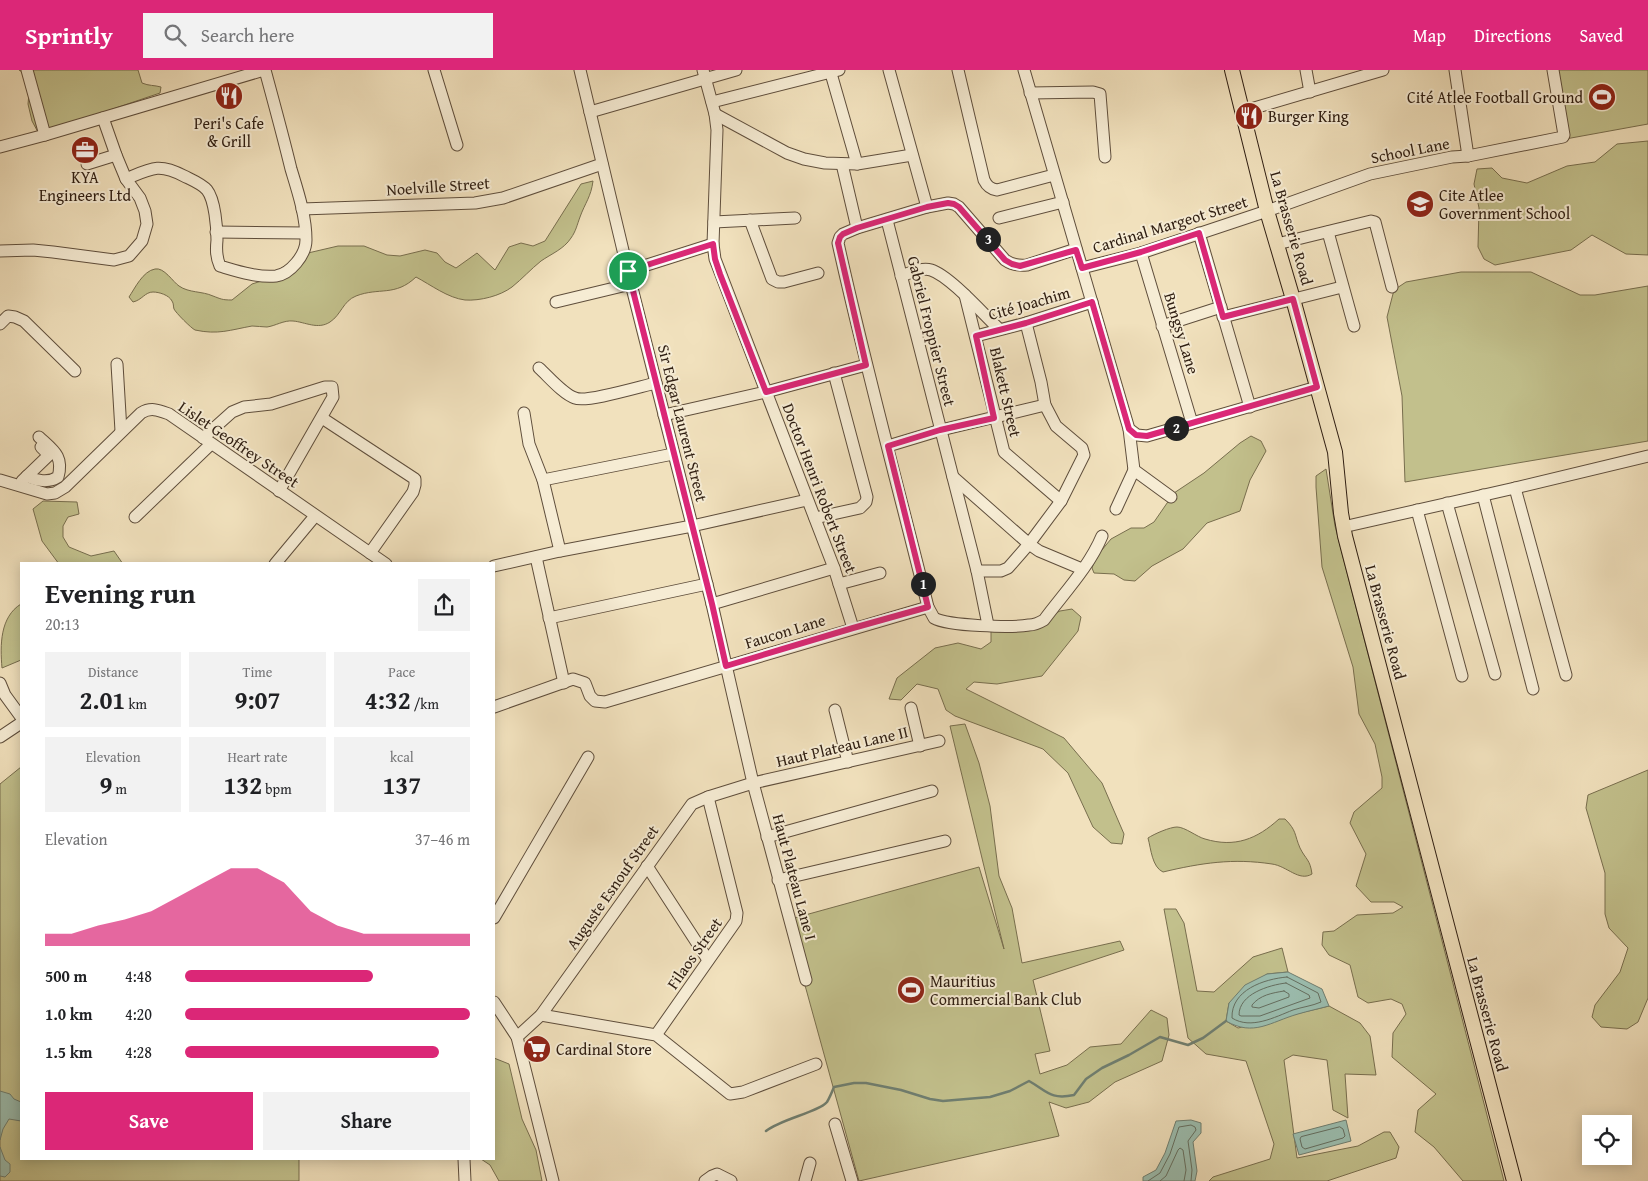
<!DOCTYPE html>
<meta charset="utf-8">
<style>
body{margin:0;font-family:"Gentium Book Plus",serif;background:#f2f2f2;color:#202124;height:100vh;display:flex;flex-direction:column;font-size:19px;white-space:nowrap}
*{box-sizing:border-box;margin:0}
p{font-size:16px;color:#757577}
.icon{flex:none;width:28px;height:28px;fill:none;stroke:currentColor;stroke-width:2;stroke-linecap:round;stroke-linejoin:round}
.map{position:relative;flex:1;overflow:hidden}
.side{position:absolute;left:20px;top:492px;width:475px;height:598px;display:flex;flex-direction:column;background:#fff;border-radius:0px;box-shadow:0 2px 12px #0003}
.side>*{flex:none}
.tools{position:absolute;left:1582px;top:1045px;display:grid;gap:10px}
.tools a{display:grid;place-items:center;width:50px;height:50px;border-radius:0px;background:#fff;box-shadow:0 2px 12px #0003;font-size:25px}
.pin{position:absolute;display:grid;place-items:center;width:42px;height:42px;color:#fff;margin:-21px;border:2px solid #fff;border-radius:50%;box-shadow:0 1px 5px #0007}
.km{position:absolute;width:25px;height:25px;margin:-12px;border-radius:50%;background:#222;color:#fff;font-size:14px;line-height:25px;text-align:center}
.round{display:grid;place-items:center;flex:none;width:52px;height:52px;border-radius:0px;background:#f2f2f2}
.headline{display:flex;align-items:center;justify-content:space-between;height:85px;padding:0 25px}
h1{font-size:28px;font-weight:700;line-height:38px}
.stats{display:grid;grid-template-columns:repeat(3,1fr);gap:8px;height:85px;padding:5px 25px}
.stats div{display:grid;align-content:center;border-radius:0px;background:#f2f2f2;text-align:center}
.stats b{font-size:25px;font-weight:700}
.stats small{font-size:14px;font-weight:400}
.stats p{font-size:14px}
.chart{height:140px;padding:10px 25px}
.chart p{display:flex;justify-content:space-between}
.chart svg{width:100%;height:90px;margin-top:5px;fill:#db2777;opacity:.7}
.button{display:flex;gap:10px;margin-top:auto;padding:10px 25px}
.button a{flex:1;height:58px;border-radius:0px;background:#db2777;color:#fff;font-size:20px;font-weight:700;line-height:58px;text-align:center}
.button a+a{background:#f2f2f2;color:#202124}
ul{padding:0 25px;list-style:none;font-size:16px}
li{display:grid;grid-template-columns:80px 60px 1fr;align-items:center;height:38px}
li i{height:12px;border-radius:6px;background:#db2777}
header{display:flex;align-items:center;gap:30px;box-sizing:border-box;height:70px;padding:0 25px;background:#db2777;color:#fff}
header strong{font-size:24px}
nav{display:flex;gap:28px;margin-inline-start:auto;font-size:18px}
.search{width:350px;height:45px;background:#f2f2f2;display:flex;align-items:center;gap:12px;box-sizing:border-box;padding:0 18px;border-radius:0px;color:#757577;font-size:19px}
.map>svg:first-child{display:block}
</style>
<header>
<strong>Sprintly</strong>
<div class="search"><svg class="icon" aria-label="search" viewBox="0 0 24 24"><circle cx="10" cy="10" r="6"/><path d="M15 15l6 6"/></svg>Search here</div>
<nav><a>Map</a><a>Directions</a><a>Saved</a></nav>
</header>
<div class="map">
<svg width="1648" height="1111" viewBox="0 0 1648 1111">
<rect width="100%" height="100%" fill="#f1e1bd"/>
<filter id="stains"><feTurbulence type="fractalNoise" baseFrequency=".004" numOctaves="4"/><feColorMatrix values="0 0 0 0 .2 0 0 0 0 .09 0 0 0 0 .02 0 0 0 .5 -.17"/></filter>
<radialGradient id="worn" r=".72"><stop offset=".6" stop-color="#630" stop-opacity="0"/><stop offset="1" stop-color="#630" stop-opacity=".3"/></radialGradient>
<!-- green -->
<g fill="#c2c08c" stroke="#786e4e">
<path d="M19,0H138L142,13C149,16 154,15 161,17L160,23L39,64L32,51L28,34L29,23L22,2Z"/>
<polygon points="1552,0 1648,0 1648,54 1560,70"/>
<polygon points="1648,71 1648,185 1626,184 1592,165 1571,180 1495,195 1484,189 1478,177 1479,138 1474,114 1477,99 1492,98 1502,108 1527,113 1567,96 1595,92 1617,74"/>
<path d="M593,111C591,127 585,133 580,147C577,155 576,161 571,168C564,179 551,184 541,191C531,199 522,209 512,217C500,226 480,231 465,230C448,228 431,215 416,207C395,227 379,217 356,226C343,231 341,245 330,252C318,260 305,252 293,251C284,250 275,256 267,257C262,257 257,256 252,256C230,260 218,265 195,260C191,258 176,243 174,239C173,236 174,234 172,231C169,225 159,222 153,222C145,222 142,230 133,232L129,227C135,218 143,201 155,199C164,197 173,212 179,216C189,223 202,221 213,226C221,229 222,230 232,230L252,214L271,208L278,200L308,183L338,176H364L387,185L400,186L425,180L437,183L445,192L456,198L477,183L495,200L509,177L521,173L533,176L545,171L581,114Z"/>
<polygon points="1461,202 1531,202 1580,225 1595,225 1648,216 1648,371 1405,412 1402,326 1387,247 1394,220 1406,212"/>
<polygon points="1251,366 1261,371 1266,381 1250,410 1240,441 1207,453 1183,479 1152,496 1135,511 1124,510 1114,504 1094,503 1092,498 1096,487 1111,469 1131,458 1144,458 1154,452 1174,423 1204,403 1240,373"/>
<polygon points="1326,399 1335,456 1504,1111 1463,1111 1434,1077 1415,1062 1418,1040 1436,1024 1392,987 1393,963 1406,944 1402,934 1391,929 1368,933 1358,927 1350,895 1329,885 1322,875 1323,862 1334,861 1357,845 1393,843 1403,837 1394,832 1371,832 1356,816 1366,784 1350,753 1354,742 1382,718 1382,707 1375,674 1359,644 1353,597 1322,497 1316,417 1316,406"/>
<polygon points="43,431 77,432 79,444 68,447 63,456 63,467 69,477 91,486 114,481 123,494 59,494 42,471 33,439"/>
<path d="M21,534V590L2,598C0,575 0,547 21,534Z"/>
<polygon points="1072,539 1081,547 1078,561 1042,606 997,614 974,612 966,619 1064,668 1102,713 1124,764 1122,774 1111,773 1093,757 1068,703 1043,679 955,646 946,640 938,619 917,614 901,630 889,629 897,608 935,578 958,573 981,579 991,572 991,561 1037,552 1060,541"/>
<polygon points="965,654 979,693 990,736 999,806 1012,838 1022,893 1120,871 1124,880 1033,910 1050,981 1035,984 1040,1004 1067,995 1090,977 1121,974 1151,940 1167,948 1169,965 1162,991 1115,1012 1089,1032 1066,1038 1049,1032 1059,1066 859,1111 787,850 979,797 1004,879 950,656"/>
<polygon points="21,697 21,1089 299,1089 299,1111 0,1111 0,714"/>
<polygon points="1648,700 1648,928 1638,952 1627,959 1601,957 1592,947 1595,935 1620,902 1628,878 1609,858 1605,844 1605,803 1586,738 1588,725"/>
<path d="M1279,749H1285C1297,761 1294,764 1300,778C1306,790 1310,789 1312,804C1299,812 1287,796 1272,794C1233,788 1201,793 1163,802C1152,797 1151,779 1148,768C1154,764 1170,757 1177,757C1185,757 1197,767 1205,769C1235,778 1257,769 1279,749Z"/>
<polygon points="1164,839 1176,839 1184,853 1197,921 1214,922 1253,887 1282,878 1288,902 1267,904 1229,933 1226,951 1238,958 1329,936 1360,953 1370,966 1376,1005 1345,1004 1348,1048 1333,1040 1327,990 1293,985 1284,990 1297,1088 1358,1076 1384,1062 1390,1062 1399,1077 1396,1088 1327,1111 1209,1111 1213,1107 1270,1089 1274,1074 1246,991 1206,984 1188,968"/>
<polygon points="494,988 509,994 522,1049 536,1080 542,1111 499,1111 490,1095 481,1089 494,1089"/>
</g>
<!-- water -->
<g fill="#9bbeb0" stroke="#6f7e70">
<path d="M1288,902L1322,919L1329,936C1318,939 1308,941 1298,944C1270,952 1254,967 1226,951L1229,933L1245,915L1267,904Z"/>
<polygon points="0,1021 10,1024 14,1029 21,1032 21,1051 9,1049 3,1059 0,1070"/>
<polygon points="1191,1050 1201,1053 1201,1063 1193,1072 1197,1101 1195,1111 1143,1111 1143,1107 1156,1100 1165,1083 1176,1051"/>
<polygon points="1346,1050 1351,1071 1299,1085 1293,1064"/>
<polygon points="0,1077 5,1090 10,1094 10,1102 5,1107 0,1106"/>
</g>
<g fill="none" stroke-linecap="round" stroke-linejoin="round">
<!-- shore -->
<g stroke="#646e60" stroke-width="1">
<path d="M1287,907L1318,923L1321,932C1312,936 1302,937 1293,940C1275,947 1251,960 1232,948C1231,920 1264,909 1287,907Z"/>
<path d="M1286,913L1309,925L1310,928L1260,946H1241L1239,945C1239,924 1269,915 1286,913Z"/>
<path d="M1284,921L1289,924V927L1259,938L1252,937V935C1260,925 1272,923 1284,921Z"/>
<polygon points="1340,1057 1343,1059 1345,1066 1343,1068 1305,1079 1302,1077 1300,1069 1301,1067"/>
<polyline points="1148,1111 1160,1103 1170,1084 1179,1057 1191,1055 1195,1057 1196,1060 1188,1071 1192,1100 1191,1111"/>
<polyline points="1160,1111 1166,1106 1178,1080 1180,1078 1183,1080 1186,1100 1184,1111"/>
</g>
<!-- stream -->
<path stroke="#6f7e70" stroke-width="2.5" d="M766,1061C781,1049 819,1042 827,1032C830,1027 832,1022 834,1017L854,1013H866L901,1020L930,1029L943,1031L990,1027L1010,1021L1029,1011C1047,1021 1050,1030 1074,1025L1086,1009L1102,998L1129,985L1160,967L1188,975L1203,968L1226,951"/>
<defs>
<g id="minor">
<polyline points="27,0 45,65"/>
<polyline points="434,0 457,75"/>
<polyline points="580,0 631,214 712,534 753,713 806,910"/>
<polyline points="703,0 715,44 717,60 713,174 715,189 834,498 853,558"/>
<polyline points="830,0 857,94"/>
<polyline points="889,0 927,137"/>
<path d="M958,0L984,110C987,116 990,119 997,120L1054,105"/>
<polyline points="1024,0 1129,359 1137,365 1147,366 1317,317"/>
<polyline points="1306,0 1310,22"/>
<polyline points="1455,0 1468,86"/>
<polyline points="1030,23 1093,22 1100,24 1105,87"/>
<polyline points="712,32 839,0"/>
<polyline points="1244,41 1383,0"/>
<polyline points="590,42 736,0"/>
<polyline points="715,44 787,83 804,89 825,93 857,94 912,85"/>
<polyline points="0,77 45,65 264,0"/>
<polyline points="87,94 116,85"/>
<polyline points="842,94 857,158"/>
<path d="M126,109C152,98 159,93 184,106C192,110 202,114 207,120C215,130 217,158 217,170C216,180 216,187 220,196C237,201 258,208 276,206C290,204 306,185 306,170C306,146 298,122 291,99C283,66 274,33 265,0"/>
<polyline points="302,139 475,133 503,128 602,94"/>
<polyline points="999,148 1063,132"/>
<polyline points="750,150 772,209 778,212 784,212 818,203"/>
<polyline points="887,150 977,501 988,555"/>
<polyline points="714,152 795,148"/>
<polyline points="216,162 305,163"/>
<polyline points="1328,162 1354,256"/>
<polyline points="1199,163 1250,337"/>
<polyline points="1277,174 1371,151 1375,152 1392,217"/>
<path d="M1076,179L1027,195C1018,196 1012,195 1005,190L959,137L954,134L948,133L927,137L857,158L843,164L840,167L838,173C865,295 898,416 928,537L934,548C948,556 1012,558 1029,555C1035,555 1039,553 1044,550C1064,523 1089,497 1102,466"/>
<polyline points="0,181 33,180 53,182 114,190 129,186 142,171 147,154 145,141 140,128 126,109 116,85 103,48"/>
<polyline points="1141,183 1192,353"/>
<polyline points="1082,198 1141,183 1267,141 1370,104 1452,87 1468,86 1563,67 1564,65 1553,0"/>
<polyline points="628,201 713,174"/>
<path d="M901,206C910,203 922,197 931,200C950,206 984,245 999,259"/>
<polyline points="965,225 1004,382 1061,431"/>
<polyline points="556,232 631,214"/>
<polyline points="1223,247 1342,217"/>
<polyline points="0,254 8,246 15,247 24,251 75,301"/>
<polyline points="1162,256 1221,237"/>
<polyline points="976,266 1026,253 1092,232"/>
<polyline points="117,294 121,361"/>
<path d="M539,298C548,306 563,324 575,328C586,333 642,316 656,313"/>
<polyline points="524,343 529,374 543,410 560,481"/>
<polyline points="664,345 766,322 866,295"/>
<polyline points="322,348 415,409 415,415 413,422 370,483"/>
<polyline points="1129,359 1134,400 1171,427"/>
<polyline points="203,368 232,342 244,337 271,334 325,317 332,317 333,327 279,421"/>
<polyline points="888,376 941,360 1045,335"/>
<path d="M27,406C36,411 49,413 58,407C64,386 53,380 39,367"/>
<polyline points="953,407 1029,474 1039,481 1082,499"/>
<path d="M0,410L47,424L55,423L65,417L141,343C151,337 158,340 169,344L386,494"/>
<polyline points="543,410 673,384"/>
<polyline points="22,411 49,385 41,377"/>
<polyline points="1515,418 1648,386"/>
<polyline points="1483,425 1533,619"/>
<polyline points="1447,433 1495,604"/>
<polyline points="1116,439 1134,400"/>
<polyline points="1417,440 1462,606"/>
<polyline points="135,447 211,374"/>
<polyline points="815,448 860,438 866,432 867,427 834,303"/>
<polyline points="1343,457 1515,418 1566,605"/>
<polyline points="536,487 564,613"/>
<polyline points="275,494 315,446"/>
<polyline points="494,496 560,481 692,456 807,430"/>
<polyline points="977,501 1001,501 1008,498 1029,474 1061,431 1084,385 1082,378 1056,356 1045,335 1041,312 1026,253"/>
<polyline points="839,514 880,503"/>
<polyline points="712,534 834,498"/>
<polyline points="549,548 707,514"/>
<polyline points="0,613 5,625 21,647"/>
<polyline points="494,637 573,609 585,613 590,626 595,631 605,632 928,537"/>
<polyline points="911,638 920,676"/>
<polyline points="835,640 848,692"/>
<polyline points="0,667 21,653"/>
<polyline points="767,767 932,721"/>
<polyline points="647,796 708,890"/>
<polyline points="778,810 945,771"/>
<polyline points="494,848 588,687"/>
<polyline points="494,932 517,967 553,1111"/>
<polyline points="541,945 656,965 730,1024 743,1022 816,994"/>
<polyline points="656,965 736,851 737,843 708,727"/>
<polyline points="517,967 541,945 692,734 708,727 753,713 939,671"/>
<polyline points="835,1054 852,1111"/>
<polyline points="464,1089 465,1111"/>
<polyline points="705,1111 712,1106 717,1104 731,1111"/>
<polyline points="805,1111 810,1093"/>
</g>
<polyline id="major" points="1232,0 1267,141 1293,229 1335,382 1341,443 1345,466 1514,1111"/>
</defs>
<!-- minor casing -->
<use href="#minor" stroke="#5f4e3c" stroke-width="13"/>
<!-- major casing -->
<use href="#major" stroke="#2e1d11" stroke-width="16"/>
<!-- minor -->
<use href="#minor" stroke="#f6ecd4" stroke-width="11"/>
<!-- major -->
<use href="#major" stroke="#f1e1bd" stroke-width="14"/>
</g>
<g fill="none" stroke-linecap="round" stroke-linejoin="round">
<defs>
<polygon id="route" points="948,133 954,134 959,137 1005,190 1012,194 1020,196 1076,180 1082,198 1141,182 1199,163 1223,247 1293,229 1317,317 1147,366 1136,365 1129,359 1092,232 1026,253 976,266 994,348 940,360 888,376 928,537 853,558 726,596 712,534 628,201 713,174 715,189 720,204 766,322 866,295 838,173 840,167 843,164 857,158 927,137"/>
</defs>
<!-- route casing -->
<use href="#route" stroke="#fff" stroke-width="10"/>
<!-- route -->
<use href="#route" stroke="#db2777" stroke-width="6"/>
</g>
<!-- icons -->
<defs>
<symbol id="restaurant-disc" viewBox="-11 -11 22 22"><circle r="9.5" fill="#8f2418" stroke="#f6ecd4"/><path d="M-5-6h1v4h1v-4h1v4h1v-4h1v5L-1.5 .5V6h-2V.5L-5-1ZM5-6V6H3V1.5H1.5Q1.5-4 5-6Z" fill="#fff"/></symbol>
<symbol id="stadium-disc" viewBox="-11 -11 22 22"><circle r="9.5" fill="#8f2418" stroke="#f6ecd4"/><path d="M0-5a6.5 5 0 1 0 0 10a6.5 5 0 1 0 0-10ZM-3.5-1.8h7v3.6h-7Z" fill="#fff"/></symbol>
<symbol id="office-disc" viewBox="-11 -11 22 22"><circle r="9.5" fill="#8f2418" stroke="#f6ecd4"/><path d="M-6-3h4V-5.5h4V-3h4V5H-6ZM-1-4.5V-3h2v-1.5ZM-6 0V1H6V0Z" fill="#fff"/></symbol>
<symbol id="school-disc" viewBox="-11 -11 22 22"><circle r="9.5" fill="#8f2418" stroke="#f6ecd4"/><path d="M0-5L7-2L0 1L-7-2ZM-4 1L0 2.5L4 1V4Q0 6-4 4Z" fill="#fff"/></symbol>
<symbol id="supermarket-disc" viewBox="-11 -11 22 22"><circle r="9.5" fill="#8f2418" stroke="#f6ecd4"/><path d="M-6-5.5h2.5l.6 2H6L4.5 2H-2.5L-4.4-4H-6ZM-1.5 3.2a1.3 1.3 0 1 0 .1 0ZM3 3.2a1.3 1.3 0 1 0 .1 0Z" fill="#fff"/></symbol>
</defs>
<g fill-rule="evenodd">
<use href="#restaurant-disc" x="213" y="10" width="32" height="32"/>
<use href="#stadium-disc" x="1586" y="11" width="32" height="32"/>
<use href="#restaurant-disc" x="1233" y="30" width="32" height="32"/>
<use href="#office-disc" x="69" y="64" width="32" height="32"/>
<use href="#school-disc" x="1404" y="118" width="32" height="32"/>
<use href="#stadium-disc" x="895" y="904" width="32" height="32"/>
<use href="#supermarket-disc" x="521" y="963" width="32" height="32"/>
</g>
<g text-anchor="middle" stroke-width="4" stroke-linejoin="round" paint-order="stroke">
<!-- poi labels -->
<g font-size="16" fill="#2e1d11" stroke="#f6ecd4" text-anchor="start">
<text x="1583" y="33" text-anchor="end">Cité Atlee Football Ground</text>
<text x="1268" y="52">Burger King</text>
<text x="229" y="59" text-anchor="middle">Peri's Cafe<tspan x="229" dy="18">&amp; Grill</tspan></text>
<text x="85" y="113" text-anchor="middle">KYA<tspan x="85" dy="18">Engineers Ltd</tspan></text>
<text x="1439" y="131">Cite Atlee<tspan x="1439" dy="18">Government School</tspan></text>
<text x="930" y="917">Mauritius<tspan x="930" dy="18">Commercial Bank Club</tspan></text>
<text x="556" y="985">Cardinal Store</text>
</g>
<!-- street labels -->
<g font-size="16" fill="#2e1d11" stroke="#f6ecd4">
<text transform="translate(1410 80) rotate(-11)" y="6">School Lane</text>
<text transform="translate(438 116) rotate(-4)" y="6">Noelville Street</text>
<text transform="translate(1170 154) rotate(-17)" y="6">Cardinal Margeot Street</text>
<text transform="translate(1292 158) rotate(74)" y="6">La Brasserie Road</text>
<text transform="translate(1029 233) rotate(-16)" y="6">Cité Joachim</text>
<text transform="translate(932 261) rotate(76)" y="6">Gabriel Froppier Street</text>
<text transform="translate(1182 263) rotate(73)" y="6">Bungsy Lane</text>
<text transform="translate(1006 322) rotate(77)" y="6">Blakett Street</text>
<text transform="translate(683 353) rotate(76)" y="6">Sir Edgar Laurent Street</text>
<text transform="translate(239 374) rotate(34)" y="6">Lislet Geoffrey Street</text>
<text transform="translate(820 418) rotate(69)" y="6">Doctor Henri Robert Street</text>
<text transform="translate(1386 552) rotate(75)" y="6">La Brasserie Road</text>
<text transform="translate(785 561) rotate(-17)" y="6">Faucon Lane</text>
<text transform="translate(842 676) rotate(-13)" y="6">Haut Plateau Lane II</text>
<text transform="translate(795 807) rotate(75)" y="6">Haut Plateau Lane I</text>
<text transform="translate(612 817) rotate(-55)" y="6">Auguste Esnouf Street</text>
<text transform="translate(694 883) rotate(-55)" y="6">Filaos Street</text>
<text transform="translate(1488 944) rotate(75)" y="6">La Brasserie Road</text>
</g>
</g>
<rect width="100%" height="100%" filter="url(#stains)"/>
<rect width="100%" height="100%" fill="url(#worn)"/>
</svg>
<div class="tools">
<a><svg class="icon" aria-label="locate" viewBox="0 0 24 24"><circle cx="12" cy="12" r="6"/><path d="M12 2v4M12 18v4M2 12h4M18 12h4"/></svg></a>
</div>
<div class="pin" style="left:628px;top:201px;background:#1e9e55"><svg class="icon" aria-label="arrive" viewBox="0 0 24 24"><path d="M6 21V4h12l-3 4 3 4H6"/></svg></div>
<b class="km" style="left:923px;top:514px">1</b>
<b class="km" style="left:1176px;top:358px">2</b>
<b class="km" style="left:988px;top:169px">3</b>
<section class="side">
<div class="headline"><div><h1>Evening run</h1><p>20:13</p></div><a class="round"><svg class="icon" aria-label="share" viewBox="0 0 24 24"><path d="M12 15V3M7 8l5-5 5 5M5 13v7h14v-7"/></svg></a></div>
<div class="stats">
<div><p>Distance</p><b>2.01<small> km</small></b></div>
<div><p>Time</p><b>9:07</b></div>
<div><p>Pace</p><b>4:32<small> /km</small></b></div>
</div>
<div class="stats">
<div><p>Elevation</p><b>9<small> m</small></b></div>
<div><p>Heart rate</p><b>132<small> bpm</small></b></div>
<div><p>kcal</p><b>137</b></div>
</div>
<div class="chart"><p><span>Elevation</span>37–46 m</p>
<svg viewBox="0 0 160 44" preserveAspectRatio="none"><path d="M0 44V38L10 38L20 34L30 31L40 27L50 20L60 13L70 6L80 6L90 13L100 27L110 34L120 38L130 38L140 38L150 38L160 38V44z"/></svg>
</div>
<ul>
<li><b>500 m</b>4:48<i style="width:66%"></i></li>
<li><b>1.0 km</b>4:20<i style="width:100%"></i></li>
<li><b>1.5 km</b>4:28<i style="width:89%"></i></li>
</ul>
<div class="button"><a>Save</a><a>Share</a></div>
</section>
</div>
